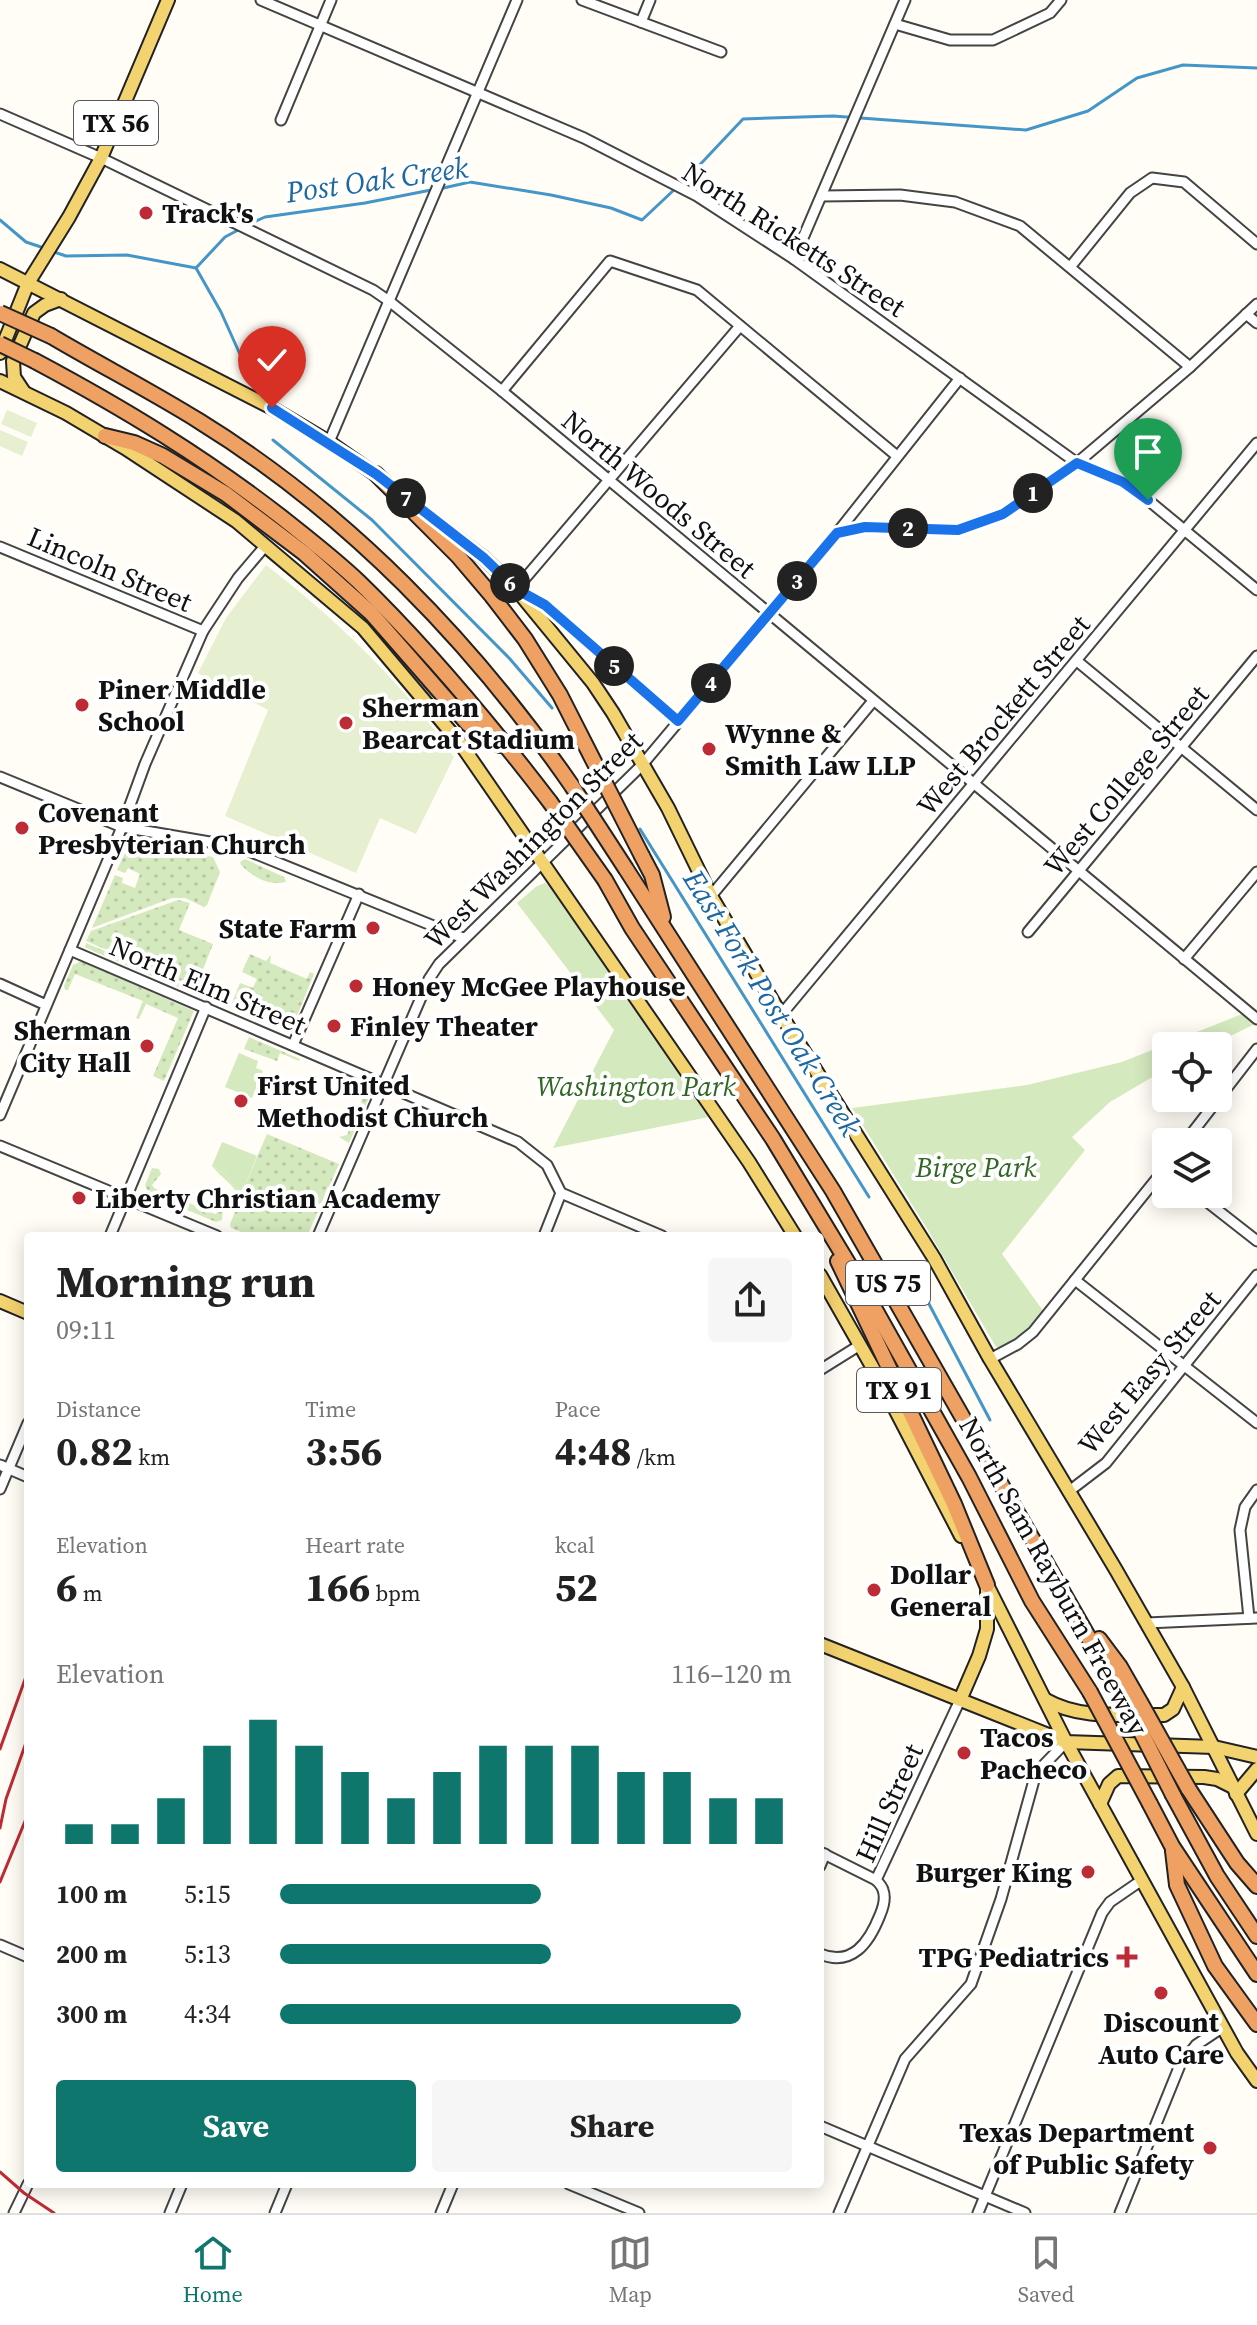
<!DOCTYPE html>
<meta charset="utf-8">
<style>
body{margin:0;font-family:"Source Serif 4",serif;background:#f6f6f6;color:#222;height:100vh;display:flex;flex-direction:column;font-size:30px;white-space:nowrap}
*{box-sizing:border-box;margin:0}
p{font-size:26px;color:#767676}
.icon{flex:none;width:44px;height:44px;fill:none;stroke:currentColor;stroke-width:2;stroke-linecap:round;stroke-linejoin:round}
.map{position:relative;flex:1;overflow:hidden}
.panel{position:absolute;left:24px;top:1232px;width:800px;height:956px;display:flex;flex-direction:column;background:#fff;border-radius:8px;box-shadow:0 4px 20px #0003}
.panel>*{flex:none}
.tools{position:absolute;left:1152px;top:1032px;display:grid;gap:16px}
.tools a{display:grid;place-items:center;width:80px;height:80px;border-radius:8px;background:#fff;box-shadow:0 4px 20px #0003;font-size:40px}
.pin{position:absolute;display:grid;place-items:center;width:68px;height:68px;color:#fff;margin:-82px -34px;border-radius:50% 50% 50% 0;rotate:-45deg;box-shadow:0 0 8px #0007}
.pin .icon{rotate:45deg}
.km{position:absolute;width:40px;height:40px;margin:-20px;border-radius:50%;background:#222;color:#fff;font-size:22px;line-height:40px;text-align:center}
.round{display:grid;place-items:center;flex:none;width:84px;height:84px;border-radius:8px;background:#f6f6f6}
.headline{display:flex;align-items:center;justify-content:space-between;height:136px;padding:0 32px}
h1{font-size:44px;font-weight:700;line-height:60px}
.stats{display:grid;grid-template-columns:repeat(3,1fr);gap:12px;height:136px;padding:8px 32px}
.stats div{display:grid;align-content:center}
.stats b{font-size:40px;font-weight:700}
.stats small{font-size:22px;font-weight:400}
.stats p{font-size:22px}
.chart{height:224px;padding:16px 32px}
.chart p{display:flex;justify-content:space-between}
.chart svg{width:100%;height:144px;margin-top:8px;stroke:#0f766e;stroke-width:6}
.primary-button{display:flex;gap:16px;margin-top:auto;padding:16px 32px}
.primary-button a{flex:1;height:92px;border-radius:8px;background:#0f766e;color:#fff;font-size:32px;font-weight:700;line-height:92px;text-align:center}
.primary-button a+a{background:#f6f6f6;color:#222}
ul{padding:0 32px;list-style:none;font-size:26px}
li{display:grid;grid-template-columns:128px 96px 1fr;align-items:center;height:60px}
li i{height:20px;border-radius:10px;background:#0f766e}
.dock{display:flex;justify-content:space-around;align-items:center;height:112px;border-top:2px solid #e0e0e0;background:#fff;font-size:22px;color:#767676}
.dock a{display:grid;justify-items:center;gap:4px}
.dock .current{color:#0f766e}
.map>svg:first-child{display:block}
</style>
<div class="map">
<svg width="1257" height="2213" viewBox="0 0 1257 2213">
<defs>
<pattern id="grass-dots" width="8" height="8" patternUnits="userSpaceOnUse" patternTransform="scale(2)"><rect width="8" height="8" fill="#d5e9be"/><path d="M2 2h.1M6 6h.1" fill="none" stroke="#b6c7a2" stroke-width="1.8" stroke-linecap="round"/></pattern>
</defs>
<rect width="100%" height="100%" fill="#fffdf5"/>
<!-- grass -->
<g fill="url(#grass-dots)">
<polygon points="131,840 142,841 144,845 213,857 220,872 207,905 204,907 185,898 172,898 92,928 115,875 123,878 122,883 135,888 140,874 128,868 125,873 117,870"/>
<path d="M245,859L284,877L286,882C268,886 253,877 241,865L240,862Z"/>
<polygon points="178,900 190,903 179,930 213,944 202,972 204,977 199,989 86,941 91,931"/>
<polygon points="86,943 198,991 197,995 95,952 85,947"/>
<polygon points="250,954 266,961 271,955 270,963 307,979 310,972 314,974 292,1028 232,1003 240,983 253,988 257,979 242,972"/>
<polygon points="81,961 194,1011 164,1081 153,1076 178,1018 146,1004 139,1019 136,1018 143,1001 75,974 68,990 65,990 64,986 73,965"/>
<polygon points="249,1037 300,1059 299,1061 280,1053 277,1061 244,1049"/>
<polygon points="343,1077 373,1089 349,1143 339,1137 347,1135 365,1093 358,1094 356,1085 343,1079"/>
<path d="M267,1134L339,1164L307,1236H252L231,1228L230,1224C247,1186 230,1188 212,1166L225,1174L237,1190H243Z"/>
<polygon points="152,1168 159,1169 161,1174 152,1185 154,1188 215,1214 223,1210 222,1220 216,1222 149,1194 145,1185"/>
</g>
<!-- park -->
<g fill="#d5e9be">
<polygon points="545,883 553,888 714,1116 553,1148 614,1030 517,903 537,886"/>
<path d="M1242,1014L1255,1024L1210,1046H1166V1069L1110,1102L1072,1137L1085,1150L1002,1254L1044,1312C1033,1326 1016,1349 996,1347L926,1227L852,1108L1027,1085L1122,1062Z"/>
<polygon points="239,1053 258,1061 256,1068 263,1071 252,1098 225,1087"/>
<polygon points="222,1142 257,1156 243,1190 237,1190 225,1174 212,1166"/>
</g>
<!-- pitch -->
<g fill="#e6f0d0">
<polygon points="7,410 37,423 31,437 1,424"/>
<polygon points="0,430 28,442 22,456 0,446"/>
<path d="M266,565C336,619 404,684 454,757L416,834L380,818L356,873L225,816L268,710L198,673L226,618Z"/>
</g>
<g fill="none" stroke-linecap="round" stroke-linejoin="round">
<!-- stream -->
<g stroke="#4496c9" stroke-width="3">
<polyline points="439,189 470,182 551,195 611,208 642,220 693,172 743,119 833,116 1026,130 1088,111 1137,78 1183,65 1257,68"/>
<polyline points="0,220 26,242 47,249"/>
<polyline points="247,225 265,217 365,203 431,190"/>
<polyline points="54,252 66,256 127,255 196,268 225,237 240,229"/>
<polyline points="196,268 221,312 243,361"/>
<polyline points="273,440 372,520 510,659 552,708"/>
<polyline points="640,829 869,1197"/>
<polyline points="929,1304 990,1420"/>
</g>
<defs>
<g id="minor">
<polyline points="261,0 584,138 697,196 794,259 1077,463 1123,482 1148,500 1257,590"/>
<polyline points="582,0 721,52"/>
<polyline points="641,22 650,0"/>
<polyline points="895,24 950,40 993,40 1050,13 1061,0"/>
<polyline points="0,114 101,158 373,290 389,301 502,391 1257,1019"/>
<polyline points="281,120 331,0"/>
<polyline points="822,196 900,195 955,202 1020,226 1190,367"/>
<polyline points="794,259 905,0"/>
<polyline points="1071,266 1130,193 1152,178 1184,182 1257,244"/>
<polyline points="1246,314 1257,323"/>
<polyline points="502,391 610,261 697,290 897,456"/>
<polyline points="329,442 517,0"/>
<polyline points="837,533 960,378"/>
<polyline points="0,547 203,631"/>
<polyline points="1077,661 1257,810"/>
<polyline points="678,721 545,605 516,589 740,326"/>
<polyline points="0,777 122,827 239,847 463,938"/>
<polyline points="711,896 873,701"/>
<polyline points="1028,932 1257,656"/>
<polyline points="70,950 518,1142 547,1165 561,1193 662,1236"/>
<polyline points="1184,959 1257,872"/>
<polyline points="0,984 46,1005"/>
<polyline points="781,1015 1257,443"/>
<polyline points="293,1045 359,894"/>
<polyline points="0,1115 122,827 145,764 203,631 238,578 266,545"/>
<polyline points="1185,1142 1257,1049"/>
<polyline points="0,1146 217,1236"/>
<polyline points="1197,1194 1257,1241"/>
<polyline points="110,1236 206,1007"/>
<polyline points="318,1236 429,979 439,964 642,765 837,533 865,527 958,530 1003,514 1077,463 1190,367 1257,304"/>
<polyline points="544,1236 561,1193"/>
<polyline points="1075,1280 1257,1423"/>
<polyline points="990,1359 1018,1344 1033,1332 1166,1167"/>
<polyline points="820,1370 860,1345"/>
<polyline points="0,1465 28,1477"/>
<polyline points="0,1489 28,1423"/>
<polyline points="1068,1492 1106,1463 1257,1275"/>
<polyline points="1249,1618 1240,1530 1245,1507 1257,1490"/>
<polyline points="1147,1623 1257,1618"/>
<polyline points="820,1852 876,1880"/>
<polyline points="820,1866 825,1854"/>
<polyline points="0,1945 28,1957"/>
<path d="M820,1954C852,1967 869,1943 880,1915C883,1908 886,1898 883,1890C882,1886 879,1883 876,1880L960,1700"/>
<polyline points="820,2126 1025,2213"/>
<polyline points="569,2184 639,2213"/>
<polyline points="14,2213 28,2184"/>
<polyline points="170,2213 182,2184"/>
<polyline points="275,2213 287,2184"/>
<polyline points="441,2213 453,2184"/>
<polyline points="839,2213 905,2059 971,1984 1001,1899 1036,1773 1066,1742"/>
<polyline points="978,2213 1102,1913 1110,1902 1142,1880"/>
<polyline points="1120,2213 1180,2065 1196,2045 1223,2027"/>
</g>
<g id="major">
<polyline points="0,269 272,408 329,442 382,479"/>
<polyline points="0,353 28,283 69,217 101,158 168,0"/>
<polyline points="0,381 66,413 125,448 236,521 363,628 460,743 749,1162 795,1236"/>
<polyline points="24,392 14,377 13,361 34,313 45,305 61,299"/>
<polyline points="412,503 484,558 516,589 593,683 613,713 668,808 711,896 781,1015 934,1258 990,1359 1116,1570 1183,1687 1257,1834"/>
<polyline points="820,1275 882,1384 961,1536"/>
<polyline points="0,1301 28,1313"/>
<polyline points="983,1577 1066,1742 1237,2053 1257,2081"/>
<polyline points="820,1644 1066,1742 1214,1747 1257,1757"/>
<polyline points="960,1700 979,1656 987,1629 987,1589"/>
<path d="M1046,1700C1081,1720 1124,1714 1164,1715L1173,1709L1183,1687"/>
<polyline points="1236,1794 1257,1769"/>
<polyline points="1100,1804 1109,1784 1118,1776 1204,1777 1217,1779 1231,1786"/>
</g>
<g id="highway">
<path d="M51,336C100,365 151,391 199,421C348,513 473,643 572,786"/>
<path d="M35,361C125,409 204,457 285,520C310,540 336,560 359,582C429,650 491,725 550,802"/>
<polyline points="105,436 134,443 163,456 226,494 304,553 371,613 468,724 500,745"/>
<polyline points="376,474 458,556 492,596"/>
<polyline points="642,856 652,875 663,917"/>
<polyline points="626,869 833,1191 1129,1708"/>
<polyline points="605,880 632,928 773,1139 860,1283 969,1477 1032,1601 1090,1692"/>
<polyline points="838,1261 954,1504 987,1585"/>
<polyline points="1099,1639 1120,1667 1140,1702"/>
<polyline points="1188,1788 1237,1863 1257,1886"/>
<polyline points="1173,1795 1217,1876 1257,1936"/>
<polyline points="1150,1804 1172,1846 1257,1974"/>
<polyline points="1173,1851 1177,1885 1215,1966 1257,2024"/>
</g>
</defs>
<!-- minor casing -->
<use href="#minor" stroke="#444" stroke-width="13"/>
<!-- major casing -->
<use href="#major" stroke="#222" stroke-width="16"/>
<!-- highway casing -->
<use href="#highway" stroke="#222" stroke-width="18"/>
<!-- minor -->
<use href="#minor" stroke="#fff" stroke-width="9"/>
<!-- major -->
<use href="#major" stroke="#f3d270" stroke-width="12"/>
<!-- highway -->
<use href="#highway" stroke="#efa163" stroke-width="14"/>
<!-- rail -->
<g stroke="#bd2c35" stroke-width="3">
<polyline points="0,1749 28,1671"/>
<polyline points="0,1828 6,1799 28,1737"/>
<polyline points="0,1882 28,1814"/>
<polyline points="0,2172 24,2193 54,2213"/>
</g>
<defs>
<g id="highway-bridge">
<polyline points="0,313 51,336"/>
<polyline points="0,344 35,361"/>
<polyline points="492,596 525,639 560,695 642,856"/>
<polyline points="572,786 626,869"/>
<polyline points="550,802 605,880"/>
<polyline points="1090,1692 1150,1804"/>
<polyline points="1140,1702 1188,1788"/>
<polyline points="1129,1708 1173,1795"/>
</g>
</defs>
<!-- highway-bridge casing -->
<use href="#highway-bridge" stroke="#222" stroke-width="18" stroke-linecap="butt"/>
<!-- highway-bridge -->
<use href="#highway-bridge" stroke="#efa163" stroke-width="14"/>
</g>
<g fill="none" stroke-linecap="round" stroke-linejoin="round">
<defs>
<polyline id="route" points="272,408 376,474 484,558 516,589 545,605 678,721 837,533 865,527 958,530 1003,514 1077,463 1123,482 1148,500"/>
</defs>
<!-- route casing -->
<use href="#route" stroke="#fff" stroke-width="16"/>
<!-- route -->
<use href="#route" stroke="#1a73e8" stroke-width="10"/>
</g>
<!-- markers -->
<g fill="#bd2c35" stroke="#fff" stroke-width="3">
<circle cx="146" cy="213" r="8"/>
<circle cx="82" cy="705" r="8"/>
<circle cx="346" cy="723" r="8"/>
<circle cx="709" cy="749" r="8"/>
<circle cx="22" cy="828" r="8"/>
<circle cx="373" cy="928" r="8"/>
<circle cx="356" cy="986" r="8"/>
<circle cx="334" cy="1026" r="8"/>
<circle cx="147" cy="1046" r="8"/>
<circle cx="241" cy="1101" r="8"/>
<circle cx="79" cy="1198" r="8"/>
<circle cx="874" cy="1590" r="8"/>
<circle cx="964" cy="1753" r="8"/>
<circle cx="1088" cy="1872" r="8"/>
<path d="M1123 1945h8v8h8v8h-8v8h-8v-8h-8v-8h8z"/>
<circle cx="1161" cy="1993" r="8"/>
<circle cx="1210" cy="2148" r="8"/>
</g>
<g text-anchor="middle" stroke-width="8" stroke-linejoin="round" paint-order="stroke">
<!-- shield labels -->
<g fill="#fff" stroke="#585858" stroke-width="2">
<rect x="74" y="101" width="84" height="44" rx="6"/>
<rect x="846" y="1261" width="84" height="44" rx="6"/>
<rect x="857" y="1368" width="84" height="44" rx="6"/>
</g>
<g font-size="26" font-weight="bold" fill="#111">
<text x="116" y="132">TX 56</text>
<text x="888" y="1292">US 75</text>
<text x="899" y="1399">TX 91</text>
</g>
<!-- poi labels -->
<g font-size="28" font-weight="bold" fill="#111" stroke="#fff" text-anchor="start">
<text x="162" y="223">Track's</text>
<text x="98" y="699">Piner Middle<tspan x="98" dy="32">School</tspan></text>
<text x="362" y="717">Sherman<tspan x="362" dy="32">Bearcat Stadium</tspan></text>
<text x="725" y="743">Wynne &amp;<tspan x="725" dy="32">Smith Law LLP</tspan></text>
<text x="38" y="822">Covenant<tspan x="38" dy="32">Presbyterian Church</tspan></text>
<text x="357" y="938" text-anchor="end">State Farm</text>
<text x="372" y="996">Honey McGee Playhouse</text>
<text x="350" y="1036">Finley Theater</text>
<text x="131" y="1040" text-anchor="end">Sherman<tspan x="131" dy="32">City Hall</tspan></text>
<text x="257" y="1095">First United<tspan x="257" dy="32">Methodist Church</tspan></text>
<text x="95" y="1208">Liberty Christian Academy</text>
<text x="890" y="1584">Dollar<tspan x="890" dy="32">General</tspan></text>
<text x="980" y="1747">Tacos<tspan x="980" dy="32">Pacheco</tspan></text>
<text x="1072" y="1882" text-anchor="end">Burger King</text>
<text x="1109" y="1967" text-anchor="end">TPG Pediatrics</text>
<text x="1161" y="2032" text-anchor="middle">Discount<tspan x="1161" dy="32">Auto Care</tspan></text>
<text x="1194" y="2142" text-anchor="end">Texas Department<tspan x="1194" dy="32">of Public Safety</tspan></text>
</g>
<!-- street labels -->
<g font-size="28" fill="#111" stroke="#fff">
<text transform="translate(794 239) rotate(33)" y="10">North Ricketts Street</text>
<text transform="translate(659 494) rotate(40)" y="10">North Woods Street</text>
<text transform="translate(110 569) rotate(23)" y="10">Lincoln Street</text>
<text transform="translate(1003 715) rotate(-50)" y="10">West Brockett Street</text>
<text transform="translate(1126 780) rotate(-50)" y="10">West College Street</text>
<text transform="translate(533 840) rotate(-45)" y="10">West Washington Street</text>
<text transform="translate(208 985) rotate(23)" y="10">North Elm Street</text>
<text transform="translate(1149 1372) rotate(-50)" y="10">West Easy Street</text>
<text transform="translate(1054 1576) rotate(61)" y="10">North Sam Rayburn Freeway</text>
<text transform="translate(889 1803) rotate(-66)" y="10">Hill Street</text>
</g>
<!-- park labels -->
<g font-size="28" font-style="italic" fill="#316722" stroke="#fff">
<text x="636" y="1096">Washington Park</text>
<text x="976" y="1177">Birge Park</text>
</g>
<!-- water labels -->
<g font-size="30" font-style="italic" fill="#1d68a0" stroke="#fff">
<text transform="translate(377 180) rotate(-8)" y="10">Post Oak Creek</text>
<text transform="translate(772 1003) rotate(58)" y="10">East Fork Post Oak Creek</text>
</g>
</g>
</svg>
<div class="tools">
<a><svg class="icon" aria-label="locate" viewBox="0 0 24 24"><circle cx="12" cy="12" r="6"/><path d="M12 2v4M12 18v4M2 12h4M18 12h4"/></svg></a>
<a><svg class="icon" aria-label="layers" viewBox="0 0 24 24"><path d="M12 4l9 5-9 5-9-5zM3 14l9 5 9-5"/></svg></a>
</div>
<div class="pin" style="left:1148px;top:500px;background:#1e9e55"><svg class="icon" aria-label="arrive" viewBox="0 0 24 24"><path d="M6 21V4h12l-3 4 3 4H6"/></svg></div>
<div class="pin" style="left:272px;top:408px;background:#d93025"><svg class="icon" aria-label="check" viewBox="0 0 24 24"><path d="M5 12l5 5 9-10"/></svg></div>
<b class="km" style="left:1033px;top:493px">1</b>
<b class="km" style="left:908px;top:528px">2</b>
<b class="km" style="left:797px;top:581px">3</b>
<b class="km" style="left:711px;top:683px">4</b>
<b class="km" style="left:614px;top:666px">5</b>
<b class="km" style="left:510px;top:583px">6</b>
<b class="km" style="left:406px;top:498px">7</b>
<section class="panel">
<div class="headline"><div><h1>Morning run</h1><p>09:11</p></div><a class="round"><svg class="icon" aria-label="share" viewBox="0 0 24 24"><path d="M12 15V3M7 8l5-5 5 5M5 13v7h14v-7"/></svg></a></div>
<div class="stats">
<div><p>Distance</p><b>0.82<small> km</small></b></div>
<div><p>Time</p><b>3:56</b></div>
<div><p>Pace</p><b>4:48<small> /km</small></b></div>
</div>
<div class="stats">
<div><p>Elevation</p><b>6<small> m</small></b></div>
<div><p>Heart rate</p><b>166<small> bpm</small></b></div>
<div><p>kcal</p><b>52</b></div>
</div>
<div class="chart"><p><span>Elevation</span>116–120 m</p>
<svg viewBox="0 0 160 44" preserveAspectRatio="none"><path d="M5 44V38M15 44V38M25 44V30M35 44V14M45 44V6M55 44V14M65 44V22M75 44V30M85 44V22M95 44V14M105 44V14M115 44V14M125 44V22M135 44V22M145 44V30M155 44V30"/></svg>
</div>
<ul>
<li><b>100 m</b>5:15<i style="width:51%"></i></li>
<li><b>200 m</b>5:13<i style="width:53%"></i></li>
<li><b>300 m</b>4:34<i style="width:90%"></i></li>
</ul>
<div class="primary-button"><a>Save</a><a>Share</a></div>
</section>
</div>
<nav class="dock">
<a class="current"><svg class="icon" aria-label="home" viewBox="0 0 24 24"><path d="M3 11l9-7 9 7M6 9v11h12V9"/></svg>Home</a>
<a><svg class="icon" aria-label="map" viewBox="0 0 24 24"><path d="M3 6l6-2 6 2 6-2v14l-6 2-6-2-6 2zM9 4v14M15 6v14"/></svg>Map</a>
<a><svg class="icon" aria-label="saved" viewBox="0 0 24 24"><path d="M7 4h10v16l-5-4-5 4z"/></svg>Saved</a>
</nav>
